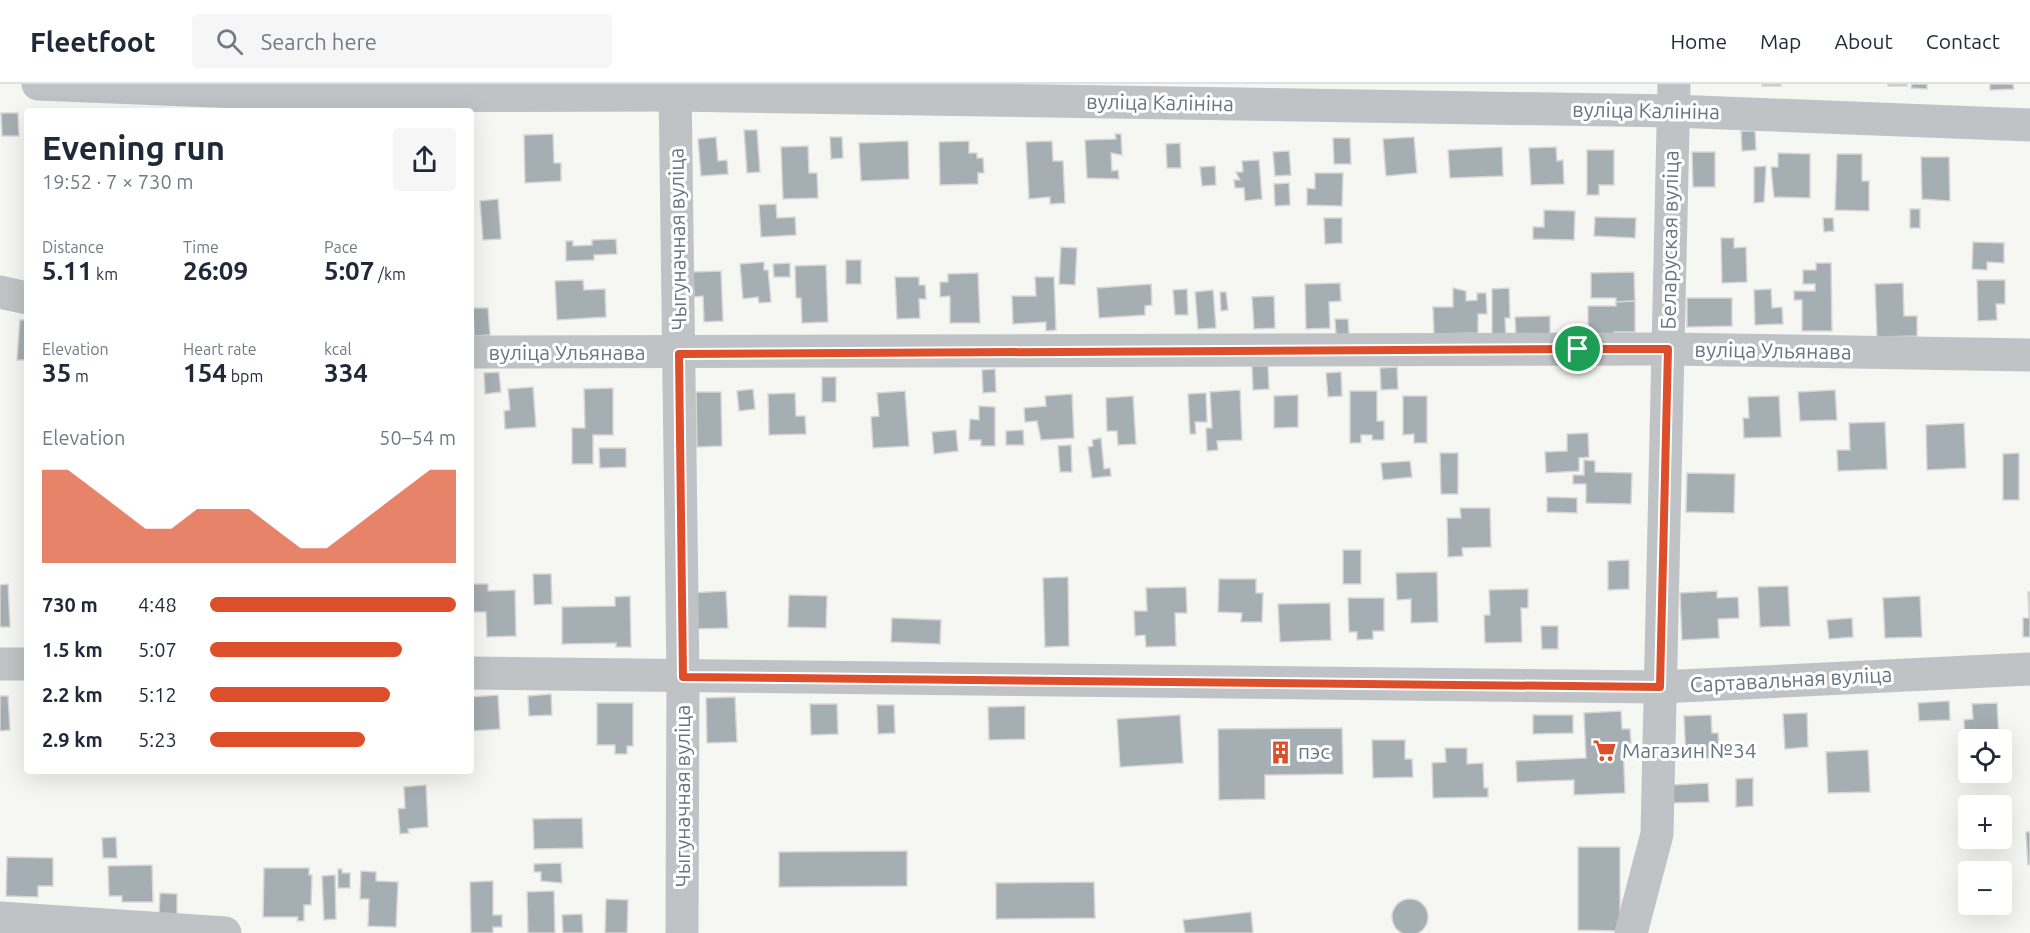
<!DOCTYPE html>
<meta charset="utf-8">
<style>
body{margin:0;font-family:Ubuntu,sans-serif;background:#f6f6f7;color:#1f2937;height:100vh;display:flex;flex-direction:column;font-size:22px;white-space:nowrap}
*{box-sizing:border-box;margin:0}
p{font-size:20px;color:#747a83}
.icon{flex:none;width:33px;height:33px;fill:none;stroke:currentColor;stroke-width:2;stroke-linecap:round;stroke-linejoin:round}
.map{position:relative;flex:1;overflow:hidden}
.sheet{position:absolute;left:24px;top:24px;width:450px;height:666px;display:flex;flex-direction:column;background:#fff;border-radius:6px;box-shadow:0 6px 24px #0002}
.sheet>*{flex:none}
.buttons{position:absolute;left:1958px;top:645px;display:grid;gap:12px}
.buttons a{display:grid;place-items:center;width:54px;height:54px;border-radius:6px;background:#fff;box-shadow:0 6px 24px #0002;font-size:30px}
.pin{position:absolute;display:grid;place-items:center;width:51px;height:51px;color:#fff;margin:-26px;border:3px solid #fff;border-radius:50%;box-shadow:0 2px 6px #0007}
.round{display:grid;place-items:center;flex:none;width:63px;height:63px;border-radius:6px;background:#f6f6f7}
.overview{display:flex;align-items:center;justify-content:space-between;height:102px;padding:0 18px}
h1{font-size:33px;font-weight:700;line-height:45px}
.metrics{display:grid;grid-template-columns:repeat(3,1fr);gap:9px;height:102px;padding:6px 18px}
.metrics div{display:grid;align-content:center}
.metrics b{font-size:26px;font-weight:700}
.metrics small{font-size:16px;font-weight:400}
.metrics p{font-size:16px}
.chart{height:168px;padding:12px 18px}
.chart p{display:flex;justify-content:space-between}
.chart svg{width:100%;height:108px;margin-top:6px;fill:#dd4f2b;opacity:.7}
ul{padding:0 18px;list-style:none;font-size:20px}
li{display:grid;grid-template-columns:96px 72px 1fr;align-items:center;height:45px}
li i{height:15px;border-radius:8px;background:#dd4f2b}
header{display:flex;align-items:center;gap:36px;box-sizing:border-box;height:84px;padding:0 30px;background:#fff;border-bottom:2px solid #e0e1e3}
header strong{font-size:28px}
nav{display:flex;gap:33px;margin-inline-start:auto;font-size:21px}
.search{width:420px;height:54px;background:#f6f6f7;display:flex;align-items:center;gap:15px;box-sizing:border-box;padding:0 21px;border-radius:6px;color:#747a83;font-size:22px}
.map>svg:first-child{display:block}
</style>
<header>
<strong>Fleetfoot</strong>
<div class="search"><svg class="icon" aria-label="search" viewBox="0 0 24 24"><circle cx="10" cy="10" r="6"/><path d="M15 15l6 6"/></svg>Search here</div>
<nav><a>Home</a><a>Map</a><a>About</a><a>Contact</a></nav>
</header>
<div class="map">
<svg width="2030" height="849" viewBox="0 0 2030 849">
<rect width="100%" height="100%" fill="#f6f6f2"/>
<!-- building -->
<g fill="#a5aeb3" stroke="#d7d7d5" stroke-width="1.5">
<rect x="1762" y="0" width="19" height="2"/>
<rect x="1888" y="0" width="19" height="2"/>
<polygon points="1912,0 1927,0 1927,5 1911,4"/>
<polygon points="1990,0 2013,0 2014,5 1990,6"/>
<polygon points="1,29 18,29 19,52 2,52"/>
<polygon points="744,46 757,46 760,88 747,89"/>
<polygon points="1741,47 1755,47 1756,66 1742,67"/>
<polygon points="553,50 554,79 561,79 561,97 525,99 524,51"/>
<polygon points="1115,50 1121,50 1122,71 1111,69 1112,87 1118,86 1119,95 1087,94 1085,56 1116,55"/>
<polygon points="716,53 718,77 727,76 728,90 701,92 698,55"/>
<polygon points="830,53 842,53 843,74 831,75"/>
<polygon points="1414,53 1417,89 1386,92 1383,55"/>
<polygon points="1333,54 1350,54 1351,80 1334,80"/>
<polygon points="908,57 909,95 861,97 859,59"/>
<polygon points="969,57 969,69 977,69 977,74 983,74 984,89 978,89 978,100 940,101 939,58"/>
<polygon points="1052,57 1053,77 1063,77 1065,119 1050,120 1050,113 1029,115 1026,58"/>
<polygon points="1180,59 1181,84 1167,84 1166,60"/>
<polygon points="808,62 809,89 817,89 818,114 783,115 781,63"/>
<polygon points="1502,63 1503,92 1450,94 1448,66"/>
<polygon points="1556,63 1557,77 1563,76 1564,100 1531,101 1529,64"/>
<polygon points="1587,66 1614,66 1614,101 1599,101 1599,111 1587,111"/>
<polygon points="1289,67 1291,91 1275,92 1273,68"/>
<polygon points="1692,68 1715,68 1715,103 1693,103"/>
<polygon points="1778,69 1810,70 1810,114 1774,113 1771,83 1778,83"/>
<polygon points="1837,70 1862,70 1862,97 1869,97 1869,127 1835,126"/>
<polygon points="1921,73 1949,73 1950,117 1922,115"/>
<polygon points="1259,76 1262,115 1245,117 1244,104 1235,104 1234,96 1240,96 1236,88 1243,88 1242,77"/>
<polygon points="1215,82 1216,101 1202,102 1200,83"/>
<polygon points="1766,82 1764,118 1754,119 1754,83"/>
<polygon points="1315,89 1343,89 1342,122 1307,121 1307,104 1315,105"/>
<polygon points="1289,99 1290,121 1275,122 1274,100"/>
<polygon points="498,115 501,155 483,156 480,117"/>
<polygon points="776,120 777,134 795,133 796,151 761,153 759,121"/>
<rect x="1910" y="125" width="10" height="19"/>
<polygon points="1544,126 1575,127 1574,156 1533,155 1533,143 1544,143"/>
<polygon points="1595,133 1636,134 1635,154 1594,152"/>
<polygon points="1324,134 1342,134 1342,159 1325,160"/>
<polygon points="1823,134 1833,134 1834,147 1824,148"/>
<polygon points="1721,154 1734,154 1734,164 1746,163 1747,198 1722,199"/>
<polygon points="616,155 617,170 594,171 594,176 566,177 566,157 573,157 573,162 592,161 592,156"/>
<polygon points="1973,158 2004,159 2004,179 1987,178 1987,186 1972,185"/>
<polygon points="1061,163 1077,164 1075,201 1059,200"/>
<rect x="846" y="176" width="15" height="24"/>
<polygon points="764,178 764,186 768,186 771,218 759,219 758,213 743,215 740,180"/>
<polygon points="790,179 790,193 774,193 773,180"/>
<polygon points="1816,179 1831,179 1832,247 1802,247 1802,216 1794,216 1794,207 1815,207 1815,200 1803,200 1803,186 1816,186"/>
<polygon points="826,181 828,238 802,239 801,214 796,214 795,182"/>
<polygon points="721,187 723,237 704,238 703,212 694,213 693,188"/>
<polygon points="1634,188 1635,217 1616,218 1616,214 1591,214 1591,189"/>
<polygon points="978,189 980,239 950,239 950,212 940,213 940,198 948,198 948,190"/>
<polygon points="895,193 919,193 919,201 925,201 926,215 919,215 920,234 897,235"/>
<polygon points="1035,193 1054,193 1056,246 1046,247 1046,238 1013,240 1012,212 1036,212"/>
<polygon points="583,196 584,206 605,205 606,233 557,236 555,197"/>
<polygon points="1977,196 2005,196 2005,220 1996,220 1997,236 1978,237"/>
<polygon points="1340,199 1341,217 1329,218 1330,244 1306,245 1305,200"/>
<polygon points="1903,199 1904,232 1917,232 1917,252 1877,253 1875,200"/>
<polygon points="1151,200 1152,221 1145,222 1145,231 1099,234 1097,204"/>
<polygon points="1453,204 1466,207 1466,217 1477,216 1477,209 1486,209 1487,230 1478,230 1478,249 1434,250 1433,223 1453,223"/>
<polygon points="1509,204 1510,234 1505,234 1506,254 1492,254 1492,205"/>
<polygon points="1187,205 1188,231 1175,231 1173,206"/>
<polygon points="1771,205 1772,224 1782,223 1783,240 1755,241 1754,206"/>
<polygon points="1213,206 1216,244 1198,245 1195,208"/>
<polygon points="1220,208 1226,208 1228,226 1221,227"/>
<polygon points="1274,212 1275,244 1254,245 1252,213"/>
<polygon points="1687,214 1732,214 1732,242 1687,243"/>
<polygon points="1635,217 1635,248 1614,248 1614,256 1588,256 1588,222 1616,222 1616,218"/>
<polygon points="473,224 488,224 490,251 474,252"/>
<polygon points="1550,232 1550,254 1516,255 1515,233"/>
<polygon points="1335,235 1348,235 1349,250 1336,251"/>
<polygon points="20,236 27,236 27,276 17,276"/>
<polygon points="1252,282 1268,282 1269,305 1253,306"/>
<polygon points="1397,283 1398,305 1381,306 1380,284"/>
<polygon points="995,285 996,308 983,309 982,286"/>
<polygon points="499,288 501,308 485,310 484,289"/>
<polygon points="1341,288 1342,312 1328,313 1326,289"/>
<rect x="822" y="293" width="14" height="25"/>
<polygon points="533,303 536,343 505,345 504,327 510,326 508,305"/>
<polygon points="613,304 613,351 593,351 593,380 572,380 572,344 585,344 584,305"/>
<polygon points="753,305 755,325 739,327 737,307"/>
<polygon points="1240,306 1242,356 1217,357 1218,366 1207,367 1206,344 1212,344 1210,308"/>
<polygon points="1835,306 1837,336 1800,337 1798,308"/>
<polygon points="905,307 909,362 873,364 871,333 879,332 877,309"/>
<polygon points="1350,307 1377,307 1377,337 1384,337 1384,356 1372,356 1372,351 1361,351 1361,359 1350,359"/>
<polygon points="696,308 721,308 722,362 697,363"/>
<polygon points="795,309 796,332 805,332 806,350 769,351 768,310"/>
<polygon points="1206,309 1207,338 1195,338 1196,350 1190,350 1188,310"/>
<polygon points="1072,310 1074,354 1041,356 1037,337 1025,338 1024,324 1046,322 1045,312"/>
<polygon points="1298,311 1298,343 1274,344 1274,312"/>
<polygon points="1133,312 1136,360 1118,361 1117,347 1107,347 1106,314"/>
<polygon points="1403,312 1427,312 1427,359 1414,359 1414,350 1403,351"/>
<polygon points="1779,312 1781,353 1744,354 1743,334 1749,334 1748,313"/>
<polygon points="979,322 995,323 995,362 981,362 981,356 969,356 970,335 979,336"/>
<polygon points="1885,338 1887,385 1838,387 1837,366 1850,366 1849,339"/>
<polygon points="1964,339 1966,384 1927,386 1926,341"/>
<polygon points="956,346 958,367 934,370 932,348"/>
<polygon points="1023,346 1024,361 1006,361 1006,347"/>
<polygon points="1588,349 1589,373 1579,374 1579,387 1546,389 1545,368 1567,367 1567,350"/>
<polygon points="1101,354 1104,385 1110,384 1111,392 1092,394 1088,363 1093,362 1092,356"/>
<polygon points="1071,361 1072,388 1060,388 1058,362"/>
<polygon points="599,364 626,364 626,383 600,384"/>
<polygon points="1440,369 1458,369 1458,410 1441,410"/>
<polygon points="2019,369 2019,416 2003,416 2003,370"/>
<polygon points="1584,376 1595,377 1595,388 1632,389 1631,420 1586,419 1586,400 1573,400 1573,391 1584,391"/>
<polygon points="1410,377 1412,393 1383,396 1381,379"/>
<polygon points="1687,389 1735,390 1734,429 1686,428"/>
<polygon points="1547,413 1577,414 1577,429 1547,428"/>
<polygon points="1460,424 1490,424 1491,463 1462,464 1463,472 1448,473 1447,434 1461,434"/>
<rect x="1343" y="466" width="18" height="34"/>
<polygon points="1629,476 1629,505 1608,506 1608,477"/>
<polygon points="1437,488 1438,538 1411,539 1411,515 1397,516 1396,489"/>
<polygon points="533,490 551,490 552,520 534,521"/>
<polygon points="1068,493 1069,562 1045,563 1043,494"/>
<polygon points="1219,495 1256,495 1256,509 1263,509 1262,538 1241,538 1242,529 1218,528"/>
<polygon points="8,500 10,543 0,543 0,501"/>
<polygon points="471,500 488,500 488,507 515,506 516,552 487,553 486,528 472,528"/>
<polygon points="1788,502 1790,542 1760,543 1758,503"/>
<polygon points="1186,503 1187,529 1175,529 1176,562 1146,563 1145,551 1135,552 1134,527 1147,527 1146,504"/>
<polygon points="1528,505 1528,524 1521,524 1522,558 1485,559 1484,531 1490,531 1489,506"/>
<polygon points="726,507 728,544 692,545 690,509"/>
<polygon points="1717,507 1717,514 1738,513 1739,534 1718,535 1719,554 1682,556 1680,509"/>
<polygon points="2028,508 2030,508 2030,553 2023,553 2023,534 2029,534"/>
<polygon points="789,511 827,512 826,544 788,543"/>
<polygon points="630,512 631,563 616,563 616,559 562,560 562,523 615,522 615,513"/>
<polygon points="1920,512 1922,553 1885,554 1883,514"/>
<polygon points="1348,514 1384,514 1384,547 1373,547 1373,555 1357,556 1357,548 1349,548"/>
<polygon points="1330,519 1331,556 1280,558 1278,520"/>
<polygon points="892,534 941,536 940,560 891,558"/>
<polygon points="1852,534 1853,553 1829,555 1827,536"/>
<polygon points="1541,542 1558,542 1558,565 1542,565"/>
<polygon points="551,610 552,631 529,632 528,612"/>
<polygon points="498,611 500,645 471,647 471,613"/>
<polygon points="0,612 8,612 10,646 0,647"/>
<polygon points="735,613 737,658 707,659 706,614"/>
<polygon points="1949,617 1950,636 1919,637 1918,619"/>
<polygon points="597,619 633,619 633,662 627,662 627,670 615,670 615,661 597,661"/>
<polygon points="1997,619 1999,656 1968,656 1968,660 1965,660 1964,636 1973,635 1972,620"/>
<polygon points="810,620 837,620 838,650 811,651"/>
<polygon points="877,621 894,621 895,649 878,650"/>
<polygon points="1025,622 1025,655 989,656 988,623"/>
<polygon points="1621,627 1622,645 1630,645 1631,659 1623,660 1625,709 1574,711 1574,696 1517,698 1516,677 1586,674 1584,629"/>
<polygon points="1807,629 1808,663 1785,665 1783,630"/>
<polygon points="1180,631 1183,679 1120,683 1117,635"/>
<polygon points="1533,631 1573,631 1573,649 1533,650"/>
<polygon points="1711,631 1712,649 1718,649 1719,661 1712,662 1712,674 1686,675 1684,632"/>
<polygon points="1342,644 1343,690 1265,691 1265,715 1219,716 1218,645"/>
<polygon points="1372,656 1405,656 1405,675 1412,675 1413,693 1373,694"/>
<polygon points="1445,664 1467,664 1467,680 1483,679 1484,704 1488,704 1488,713 1433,714 1432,679 1446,678"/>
<polygon points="1868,666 1870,708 1828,709 1826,668"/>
<polygon points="1753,694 1753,722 1736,723 1736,695"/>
<polygon points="1708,699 1709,718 1672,719 1671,701"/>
<polygon points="426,701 428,743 408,745 409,749 400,750 398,725 405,724 404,703"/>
<polygon points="582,734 583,764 534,765 533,735"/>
<polygon points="2026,748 2030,748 2030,780 2028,781"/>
<polygon points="116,753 117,774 103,774 102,754"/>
<polygon points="1578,763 1620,763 1620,847 1578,846"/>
<polygon points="907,767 907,802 779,803 779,768"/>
<polygon points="7,773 53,774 53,802 38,802 38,813 6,812"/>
<polygon points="561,779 562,799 541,797 541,788 534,788 534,780"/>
<polygon points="152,781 153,818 122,818 122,812 109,812 108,782"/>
<polygon points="264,784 309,784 309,791 312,791 311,821 304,821 304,837 297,837 298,833 263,833"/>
<polygon points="338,785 342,785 342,789 350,789 350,804 338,804"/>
<polygon points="361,787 376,788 376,797 398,798 396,843 368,842 369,815 360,815"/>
<polygon points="335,791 336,835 324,836 322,792"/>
<polygon points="493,797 493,831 502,831 502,843 493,843 493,849 471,849 470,798"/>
<polygon points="1094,798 1095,834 996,835 996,799"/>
<polygon points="554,807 555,849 528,849 527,808"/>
<polygon points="160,809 177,810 177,830 159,830"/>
<polygon points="606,815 628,816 627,849 605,849"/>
<circle cx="1410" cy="833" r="18"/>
<polygon points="1251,828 1253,849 1185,849 1183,836"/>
<polygon points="582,830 583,849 563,849 562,831"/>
</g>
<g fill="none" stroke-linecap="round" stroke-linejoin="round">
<!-- minor -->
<g stroke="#bfc3c6" stroke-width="33">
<polyline points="38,0 340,12 676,11 1673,27 2030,41"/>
<polyline points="675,0 683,593 682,849"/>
<polyline points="0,208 27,214"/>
<polyline points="471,268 1668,265 2030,271"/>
<polyline points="0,580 27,580"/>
<polyline points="471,589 1660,603 2030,585"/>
<polyline points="0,834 225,849"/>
<polyline points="1631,849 1657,750 1674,0"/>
</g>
</g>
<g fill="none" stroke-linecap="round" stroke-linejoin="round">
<defs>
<polygon id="route" points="1578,265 1668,265 1660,603 683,593 679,270"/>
</defs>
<!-- route casing -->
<use href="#route" stroke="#fff" stroke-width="12"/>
<!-- route -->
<use href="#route" stroke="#dd4f2b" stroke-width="8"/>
</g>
<!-- icons -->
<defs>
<symbol id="supermarket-bare" viewBox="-9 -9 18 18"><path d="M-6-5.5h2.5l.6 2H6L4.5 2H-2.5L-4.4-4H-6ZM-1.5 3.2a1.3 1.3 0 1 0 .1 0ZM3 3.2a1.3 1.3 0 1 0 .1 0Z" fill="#dd4f2b" stroke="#fff" stroke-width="2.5" paint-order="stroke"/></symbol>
<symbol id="building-bare" viewBox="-9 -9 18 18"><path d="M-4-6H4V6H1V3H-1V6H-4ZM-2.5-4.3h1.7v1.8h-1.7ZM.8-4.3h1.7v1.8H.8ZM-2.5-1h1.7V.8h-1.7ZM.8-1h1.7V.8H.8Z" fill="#dd4f2b" stroke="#fff" stroke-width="2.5" paint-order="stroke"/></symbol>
</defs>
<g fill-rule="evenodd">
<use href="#supermarket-bare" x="1588" y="650" width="33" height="33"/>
<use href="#building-bare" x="1264" y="652" width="33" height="33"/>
</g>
<g text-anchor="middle" stroke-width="6" stroke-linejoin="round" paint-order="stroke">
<!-- street labels -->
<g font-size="21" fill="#667783" stroke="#fff">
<text transform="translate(1160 19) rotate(1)" y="7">вуліца Калініна</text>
<text transform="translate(1646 27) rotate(1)" y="7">вуліца Калініна</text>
<text transform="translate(678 155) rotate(-91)" y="7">Чыгуначная вуліца</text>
<text transform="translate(1670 156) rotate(-89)" y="7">Беларуская вуліца</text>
<text transform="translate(1773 267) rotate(1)" y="7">вуліца Ульянава</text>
<text x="567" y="276">вуліца Ульянава</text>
<text transform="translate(1791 596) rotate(-3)" y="7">Сартавальная вуліца</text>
<text transform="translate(683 712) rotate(-90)" y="7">Чыгуначная вуліца</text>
</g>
<!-- poi labels -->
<g font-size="21" fill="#667783" stroke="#fff" text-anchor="start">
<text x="1622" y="674">Магазин №34</text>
<text x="1298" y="675">пэс</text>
</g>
</g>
</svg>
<div class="buttons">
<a><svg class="icon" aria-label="locate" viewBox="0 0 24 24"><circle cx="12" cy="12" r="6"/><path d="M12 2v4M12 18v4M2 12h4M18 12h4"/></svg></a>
<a>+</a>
<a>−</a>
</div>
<div class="pin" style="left:1578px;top:265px;background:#1e9e55"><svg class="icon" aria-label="arrive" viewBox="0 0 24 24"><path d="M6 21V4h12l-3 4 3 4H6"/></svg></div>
<section class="sheet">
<div class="overview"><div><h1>Evening run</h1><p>19:52 · 7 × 730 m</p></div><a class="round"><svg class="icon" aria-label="share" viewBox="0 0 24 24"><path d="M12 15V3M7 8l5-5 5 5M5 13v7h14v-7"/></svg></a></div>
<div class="metrics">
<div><p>Distance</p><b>5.11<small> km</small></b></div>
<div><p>Time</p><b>26:09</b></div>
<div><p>Pace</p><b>5:07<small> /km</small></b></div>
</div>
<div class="metrics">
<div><p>Elevation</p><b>35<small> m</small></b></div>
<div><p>Heart rate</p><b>154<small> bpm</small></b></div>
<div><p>kcal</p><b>334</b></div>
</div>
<div class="chart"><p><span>Elevation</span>50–54 m</p>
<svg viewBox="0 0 160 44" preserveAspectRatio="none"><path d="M0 44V6L10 6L20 14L30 22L40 30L50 30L60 22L70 22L80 22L90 30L100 38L110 38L120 30L130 22L140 14L150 6L160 6V44z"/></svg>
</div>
<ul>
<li><b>730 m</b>4:48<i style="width:100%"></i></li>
<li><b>1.5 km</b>5:07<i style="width:78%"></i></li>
<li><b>2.2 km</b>5:12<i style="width:73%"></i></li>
<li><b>2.9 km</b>5:23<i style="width:63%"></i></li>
</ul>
</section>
</div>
